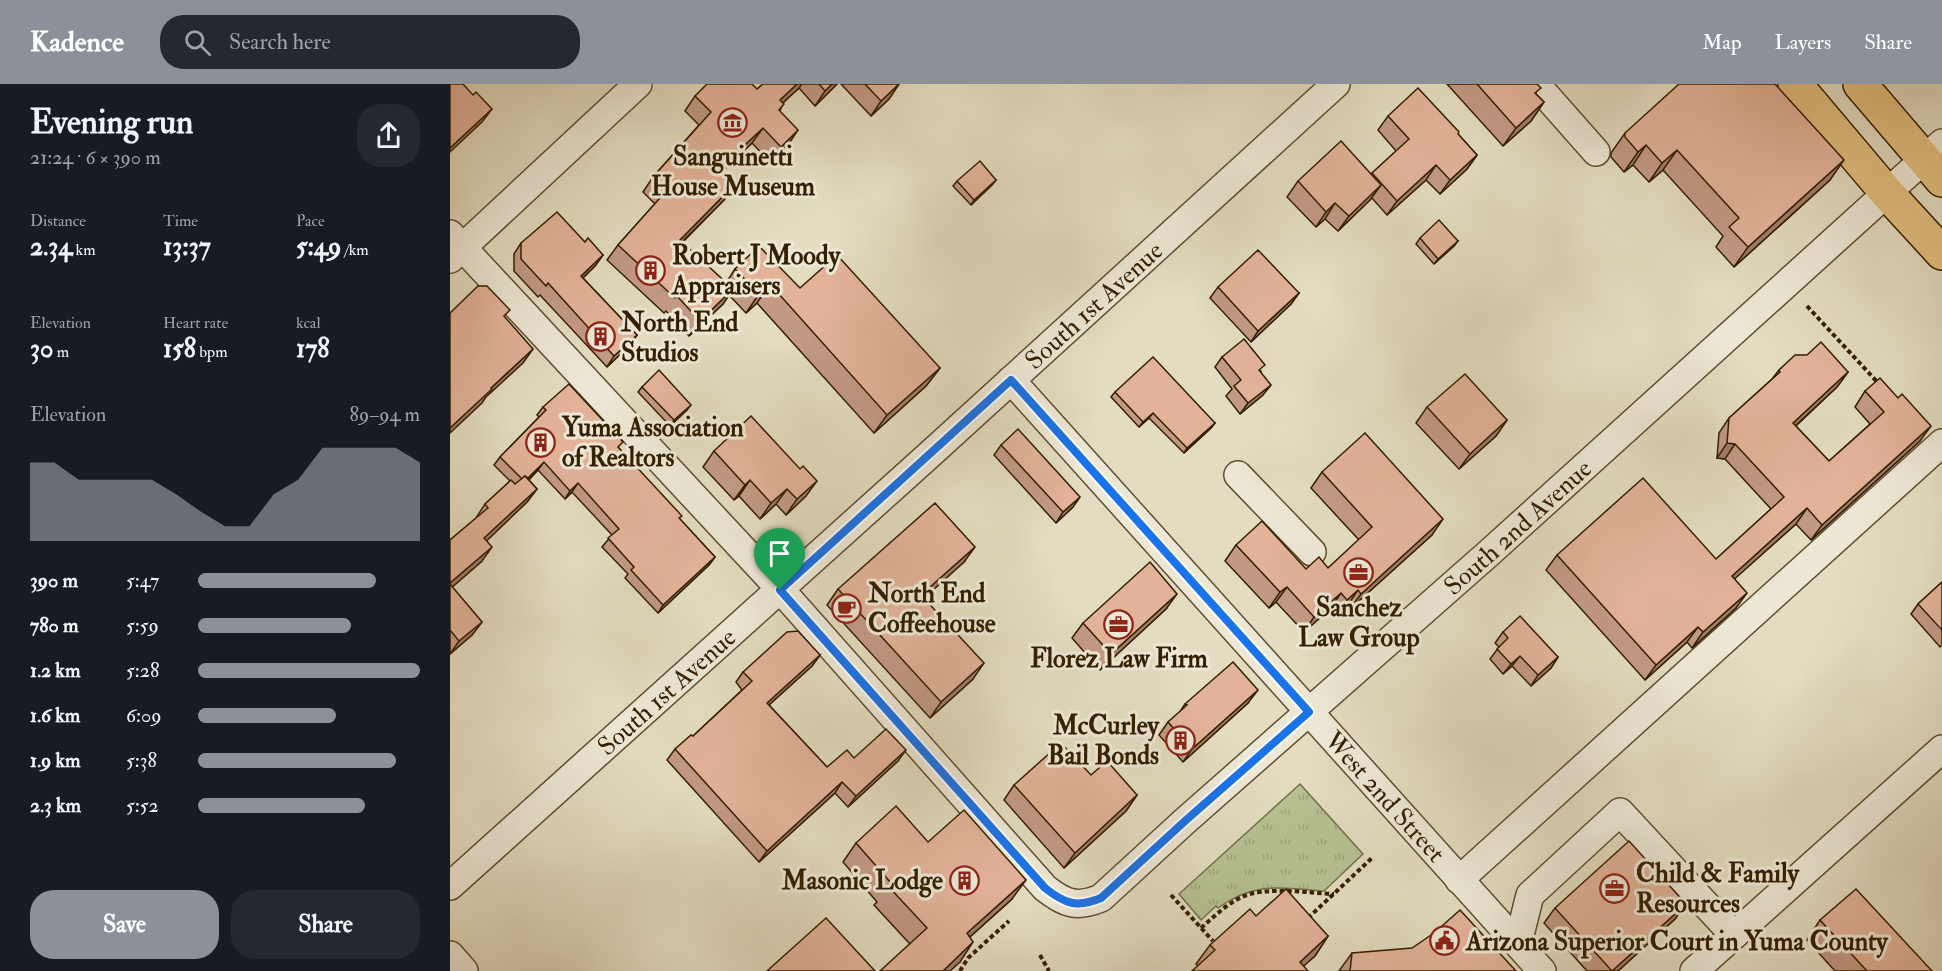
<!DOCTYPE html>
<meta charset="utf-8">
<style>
body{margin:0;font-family:"IM FELL Double Pica",serif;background:#242831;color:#f1f3f6;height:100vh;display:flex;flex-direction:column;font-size:22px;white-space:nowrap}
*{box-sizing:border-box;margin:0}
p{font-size:20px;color:#9ea1a6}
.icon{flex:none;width:33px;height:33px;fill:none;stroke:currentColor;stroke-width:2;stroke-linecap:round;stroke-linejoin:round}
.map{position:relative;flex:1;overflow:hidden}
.side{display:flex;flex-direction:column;background:#171b24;width:450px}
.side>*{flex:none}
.pin{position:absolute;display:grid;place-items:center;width:51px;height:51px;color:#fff;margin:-62px -26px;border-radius:50% 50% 50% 0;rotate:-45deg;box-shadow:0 0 6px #0007}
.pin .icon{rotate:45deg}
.round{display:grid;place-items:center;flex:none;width:63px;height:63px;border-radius:24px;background:#242831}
.headline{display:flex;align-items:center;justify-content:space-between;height:102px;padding:0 30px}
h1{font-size:33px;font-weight:700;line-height:45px}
.figures{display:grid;grid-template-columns:repeat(3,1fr);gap:9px;height:102px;padding:6px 30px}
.figures div{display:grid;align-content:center}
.figures b{font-size:26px;font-weight:700}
.figures small{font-size:16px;font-weight:400}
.figures p{font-size:16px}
.chart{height:168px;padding:12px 30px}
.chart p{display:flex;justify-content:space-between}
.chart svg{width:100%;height:108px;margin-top:6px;fill:#8c9099;opacity:.7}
.button{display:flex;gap:12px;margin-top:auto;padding:12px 30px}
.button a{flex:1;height:69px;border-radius:24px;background:#8c9099;color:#fff;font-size:24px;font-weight:700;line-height:69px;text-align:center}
.button a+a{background:#242831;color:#f1f3f6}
ul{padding:0 30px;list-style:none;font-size:20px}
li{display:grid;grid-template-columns:96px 72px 1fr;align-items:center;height:45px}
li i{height:15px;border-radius:8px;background:#8c9099}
header{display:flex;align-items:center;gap:36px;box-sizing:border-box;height:84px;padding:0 30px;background:#8c9099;color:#fff}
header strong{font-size:28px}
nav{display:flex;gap:33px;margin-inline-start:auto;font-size:21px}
.search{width:420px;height:54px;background:#242831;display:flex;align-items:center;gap:15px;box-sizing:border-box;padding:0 21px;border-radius:24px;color:#9ea1a6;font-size:22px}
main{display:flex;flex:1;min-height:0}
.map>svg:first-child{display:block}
</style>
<header>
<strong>Kadence</strong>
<div class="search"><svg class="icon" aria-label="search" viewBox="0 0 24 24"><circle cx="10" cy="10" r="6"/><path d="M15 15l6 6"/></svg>Search here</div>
<nav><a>Map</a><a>Layers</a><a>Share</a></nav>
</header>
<main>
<section class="side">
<div class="headline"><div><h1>Evening run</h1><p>21:24 · 6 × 390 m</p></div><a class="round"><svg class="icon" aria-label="share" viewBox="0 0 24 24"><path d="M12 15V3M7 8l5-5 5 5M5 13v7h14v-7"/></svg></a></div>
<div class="figures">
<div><p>Distance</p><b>2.34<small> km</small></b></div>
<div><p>Time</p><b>13:37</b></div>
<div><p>Pace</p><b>5:49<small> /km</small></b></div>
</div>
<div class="figures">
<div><p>Elevation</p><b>30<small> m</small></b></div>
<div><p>Heart rate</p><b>158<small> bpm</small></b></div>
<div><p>kcal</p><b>178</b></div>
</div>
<div class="chart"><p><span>Elevation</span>89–94 m</p>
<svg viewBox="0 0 160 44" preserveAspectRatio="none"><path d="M0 44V12L10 12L20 19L30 19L40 19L50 19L60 25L70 32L80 38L90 38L100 25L110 19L120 6L130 6L140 6L150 6L160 12V44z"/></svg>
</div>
<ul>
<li><b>390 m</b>5:47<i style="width:80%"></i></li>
<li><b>780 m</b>5:59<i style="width:69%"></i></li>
<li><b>1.2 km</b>5:28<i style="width:100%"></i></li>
<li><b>1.6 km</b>6:09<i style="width:62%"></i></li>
<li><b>1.9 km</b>5:38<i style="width:89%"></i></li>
<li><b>2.3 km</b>5:52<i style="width:75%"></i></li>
</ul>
<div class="button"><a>Save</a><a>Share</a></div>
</section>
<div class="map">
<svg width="1492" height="887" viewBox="0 0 1492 887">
<defs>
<pattern id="grass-tufts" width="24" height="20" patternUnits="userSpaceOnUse" patternTransform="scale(1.5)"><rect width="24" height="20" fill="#b6c091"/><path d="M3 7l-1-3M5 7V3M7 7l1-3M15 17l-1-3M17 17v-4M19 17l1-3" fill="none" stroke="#9da57b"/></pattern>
</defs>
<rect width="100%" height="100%" fill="#e3dcc0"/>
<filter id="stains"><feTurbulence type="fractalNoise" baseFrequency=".00333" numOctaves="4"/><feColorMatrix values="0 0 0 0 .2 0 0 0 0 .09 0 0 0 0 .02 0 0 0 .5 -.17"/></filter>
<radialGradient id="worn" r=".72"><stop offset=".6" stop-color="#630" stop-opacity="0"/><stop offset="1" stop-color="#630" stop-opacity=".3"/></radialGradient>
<!-- grass -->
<path fill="url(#grass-tufts)" stroke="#757048" stroke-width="1.5" d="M850,700L913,770L874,807C832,804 805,797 768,824L766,822L751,836L729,810Z"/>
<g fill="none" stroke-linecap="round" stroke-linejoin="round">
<defs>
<g id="minor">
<polyline points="1086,0 1146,68"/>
<path id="s1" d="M0,150L330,505L595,804C615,820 627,824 651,814L735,737L1039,469L1492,59"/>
<polyline points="0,175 188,0"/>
<path id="s2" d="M561,296L1092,887"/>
<polyline points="788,391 862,468"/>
<polyline points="1009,796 1492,359"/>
<path id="s3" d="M0,802L478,372L886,0"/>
<polyline points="1068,859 1080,811 1170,728 1284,851"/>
<polyline points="0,871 14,887"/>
<polyline points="1244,887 1492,665"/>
</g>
<g id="major">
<polyline points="1345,0 1437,109 1492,169"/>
<polyline points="1410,0 1492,96"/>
</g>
</defs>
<!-- minor casing -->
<use href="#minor" stroke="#604e30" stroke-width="30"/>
<!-- major casing -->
<use href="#major" stroke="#341f00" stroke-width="36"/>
<!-- path -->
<g stroke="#341f00" stroke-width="4" stroke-dasharray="4.5 3" stroke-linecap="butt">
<polyline points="1357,222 1430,301"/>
<polyline points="721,811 763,857"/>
<polyline points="858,834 923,773"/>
<path d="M751,844C764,833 776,820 792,813C815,802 858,809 884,810"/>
<polyline points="590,871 599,887"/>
<polyline points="510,887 518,874 559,837"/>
</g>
<!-- minor -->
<use href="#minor" stroke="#ede8d6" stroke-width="27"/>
<!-- major -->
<use href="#major" stroke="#e2be80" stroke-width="33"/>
</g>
<!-- wall -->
<g fill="#c29a84" stroke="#341f00" stroke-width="1.5">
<polygon points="313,0 387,0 365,22 349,4 333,19 330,27 338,61 320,78 302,59 271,89 284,101 274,116 232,159 276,199 285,185 350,204 490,284 476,302 424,349 307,219 296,229 279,211 273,220 239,252 216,227 214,229 157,176 168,161 205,120 193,108 203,93 249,41 235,27 245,12 307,5"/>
<polygon points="391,0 449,0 439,15 421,32"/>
<polygon points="997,0 1087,0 1086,10 1094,18 1081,37 1053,62"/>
<polygon points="938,32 1008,50 1027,71 1017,85 990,110 976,96 937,131 922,114 888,147 875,135 866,143 837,113 848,97 921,90 946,67 928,46"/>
<polygon points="1175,49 1380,96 1284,183 1266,163 1273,152 1213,86 1199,98 1183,81 1174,88 1161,73 1161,69"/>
<polygon points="546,96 542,101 521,121 503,102 507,97"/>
<polygon points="970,154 1008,157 1004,162 984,180 966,160"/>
<polygon points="135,158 153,171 145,182 133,194 187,251 179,262 157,283 90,211 88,213 64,187 64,170 71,159"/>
<polygon points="768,203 849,209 841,220 801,258 760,214"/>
<polygon points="772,273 811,287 813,311 790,330 776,312 782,305 765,283"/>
<polygon points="1329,286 1398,288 1387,303 1346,342 1379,377 1420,340 1405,323 1415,307 1470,357 1361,456 1346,440 1284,495 1286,524 1242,564 1237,558 1195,596 1096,486 1107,471 1266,475 1321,425 1275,375 1267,374 1269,349 1279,334 1322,295"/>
<polygon points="192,303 237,326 220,342 188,308"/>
<polygon points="665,308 765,339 761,344 734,369 699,334 689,343 661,313"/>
<polygon points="93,323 169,364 230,435 265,473 259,481 208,529 175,494 178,490 152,463 162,451 122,408 115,415 88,386 79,396 87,405 77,418 36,457 32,477 2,503 32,538 22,551 0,570 0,456 26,434 35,420 60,397 44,381 50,373 89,333 87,331"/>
<polygon points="977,323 1057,336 1046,352 1009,385 966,339"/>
<polygon points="551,361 623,423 606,439 544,371"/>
<polygon points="264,367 356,412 336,431 326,420 310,435 289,412 284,416 253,383"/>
<polygon points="872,388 982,451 900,525 897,522 886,532 880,525 854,548 826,518 819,524 775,477 786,461 856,485 878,484 909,456 861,404"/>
<polygon points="514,478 474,514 523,595 480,634 377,521 388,505"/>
<polygon points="1492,498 1492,561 1490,563 1461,530 1468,520"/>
<polygon points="716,525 650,586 622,554 633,539"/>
<polygon points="1053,548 1108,573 1101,584 1081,602 1062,582 1053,590 1040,575 1049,563 1045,559"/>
<polygon points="370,571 362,582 319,621 377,683 404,674 448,677 398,723 385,709 309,778 217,676 225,665 243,652 292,606 286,598 293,588"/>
<polygon points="798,619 733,678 709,651 718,638 729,629 735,620"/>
<polygon points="641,691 687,711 676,727 614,784 554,716 564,701"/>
<polygon points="478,758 562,815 520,853 510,878 460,860 424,821 427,818 393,778 406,759"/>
<polygon points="1236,820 1225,835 1168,887 1137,887 1094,839 1105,824"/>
<polygon points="806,832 878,852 865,872 853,882 748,882 746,880 760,861"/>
<polygon points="1370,836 1482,887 1385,887 1357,856"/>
<polygon points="902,869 1066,887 889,887"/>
</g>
<!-- shaded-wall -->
<g fill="#9e7d6b" stroke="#341f00" stroke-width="1.5">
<polygon points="347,0 352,0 349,4 319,31 330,16"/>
<polygon points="382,0 387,0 365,22 375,7"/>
<polygon points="449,0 439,15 421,32 431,17"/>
<polygon points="1094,18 1081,37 1053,62 1066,44"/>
<polygon points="42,25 32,38 0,68 0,64"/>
<polygon points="313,44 302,59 258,101 268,86"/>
<polygon points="348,46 338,61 320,78 331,63"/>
<polygon points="1196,61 1183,81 1174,88 1188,68"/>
<polygon points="1227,66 1213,86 1199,98 1212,79"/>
<polygon points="1027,71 1017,85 990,110 1000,96"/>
<polygon points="1394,76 1380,96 1284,183 1298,163"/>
<polygon points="986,81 976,96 937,131 947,117"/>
<polygon points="546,96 542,101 521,121 524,116"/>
<polygon points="284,101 274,116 219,171 230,156"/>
<polygon points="931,101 920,116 888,147 899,132"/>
<polygon points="885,119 875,135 866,143 876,128"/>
<polygon points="1008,157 1004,162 984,180 988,175"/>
<polygon points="153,171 145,182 123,203 131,192"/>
<polygon points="320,200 307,219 296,229 309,210"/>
<polygon points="283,205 273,220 239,252 250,237"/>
<polygon points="849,209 841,220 801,258 808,247"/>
<polygon points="187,251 179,262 157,283 164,272"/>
<polygon points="83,265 73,279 36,313 32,319 0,349 0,344 41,304"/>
<polygon points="490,284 476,302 424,349 437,331"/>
<polygon points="1398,288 1387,303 1332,354 1343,339"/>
<polygon points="821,301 813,311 790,330 798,319"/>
<polygon points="241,321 237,326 220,342 224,336"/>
<polygon points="703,329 699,334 689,343 693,338"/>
<polygon points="1057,336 1046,352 1009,385 1020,370"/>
<polygon points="765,339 761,344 734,369 737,364"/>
<polygon points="1481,342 1470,357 1361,456 1372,441"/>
<polygon points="1277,359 1285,360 1275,375 1267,374"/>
<polygon points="94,378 88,386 68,406 74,398"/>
<polygon points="300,396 289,412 284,416 295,401"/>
<polygon points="367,397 356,412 336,431 347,415"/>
<polygon points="128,399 122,408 115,415 120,407"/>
<polygon points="87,405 77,418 25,468 34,454"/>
<polygon points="337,405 326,420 310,435 321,419"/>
<polygon points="630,413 623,423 606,439 613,428"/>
<polygon points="1357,424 1346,440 1271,507 1282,492"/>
<polygon points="993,435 982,451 900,525 911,510"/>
<polygon points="42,463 32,477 0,505 0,499"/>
<polygon points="525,463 514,478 461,526 471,511"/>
<polygon points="265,473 259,481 208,529 213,521"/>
<polygon points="837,503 826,518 819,524 830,508"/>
<polygon points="908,506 897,522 886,532 897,516"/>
<polygon points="891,509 880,525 854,548 864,533"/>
<polygon points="1297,509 1286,524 1242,564 1253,548"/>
<polygon points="727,510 716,525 650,586 661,570"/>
<polygon points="32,538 22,551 0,570 9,557"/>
<polygon points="1248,543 1237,558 1195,596 1206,581"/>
<polygon points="370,571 362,582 309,630 317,619"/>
<polygon points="1070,572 1062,582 1053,590 1061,580"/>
<polygon points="1108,573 1101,584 1081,602 1088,591"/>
<polygon points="534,579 523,595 480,634 491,618"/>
<polygon points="808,606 798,619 733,678 742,665"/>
<polygon points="456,666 448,677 398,723 406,712"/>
<polygon points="392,698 385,709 309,778 317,767"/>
<polygon points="687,711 676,727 614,784 625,769"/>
<polygon points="576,796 562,815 503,868 517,849"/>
<polygon points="1236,820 1225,835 1168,887 1162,887"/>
<polygon points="878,852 865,872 848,887 850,878"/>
<polygon points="523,858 510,878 500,887 493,887"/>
</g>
<!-- building -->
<g fill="#e2b399" stroke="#341f00" stroke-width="1.5">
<polygon points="0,0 13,0 23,11 26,8 42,25 0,64"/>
<polygon points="257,0 302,0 307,5 313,0 347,0 330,16 334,20 329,26 348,46 331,63 313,44 268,86 284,101 230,156 283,205 250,237 227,212 225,214 168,161 217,106 203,93 261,28 245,12"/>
<polygon points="369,0 382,0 375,7"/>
<polygon points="415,0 449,0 431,17"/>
<polygon points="1027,0 1087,0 1091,4 1085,9 1094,18 1066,44"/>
<polygon points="1229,0 1325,0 1394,76 1298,163 1279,143 1289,134 1227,66 1212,79 1196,61 1188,68 1175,53 1175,49"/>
<polygon points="968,4 1009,48 1008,50 1027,71 1000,96 986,81 947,117 922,89 959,55 938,32"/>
<polygon points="891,57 931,101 899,132 885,119 876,128 848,97"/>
<polygon points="530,77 546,96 524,116 507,97"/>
<polygon points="107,128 135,158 138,154 153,171 131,192 187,251 164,272 98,199 96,202 71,175 71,159"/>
<polygon points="989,136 1008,157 988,175 970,154"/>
<polygon points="309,162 350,204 387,171 490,284 437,331 320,200 309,210 285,185"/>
<polygon points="808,166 849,209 808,247 768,203"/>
<polygon points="28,202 37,202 60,226 54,232 83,265 41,304 42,305 0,344 0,229"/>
<polygon points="794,255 815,281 809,286 821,301 798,319 784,302 791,296 772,273"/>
<polygon points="1371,258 1398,288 1343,339 1379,377 1434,328 1415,307 1430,294 1448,314 1452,310 1481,342 1372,441 1357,424 1282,492 1297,509 1253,548 1248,543 1206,581 1107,471 1193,394 1266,475 1334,413 1285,360 1277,359 1279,334 1330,288 1329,286 1345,271 1357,271"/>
<polygon points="703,273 765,339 737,364 703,329 693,338 665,308"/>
<polygon points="209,286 241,321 224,336 192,303"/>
<polygon points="1015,290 1057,336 1020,370 977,323"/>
<polygon points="119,300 173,358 168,363 232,432 229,434 265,473 213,521 181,486 184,483 158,454 169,445 128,399 120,407 94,378 78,394 75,392 72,395 50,373 96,326 93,323"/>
<polygon points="301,332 350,385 353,382 367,397 347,415 337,405 321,419 300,396 295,401 264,367"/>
<polygon points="568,345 630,413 613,428 551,361"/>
<polygon points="915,349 993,435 911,510 908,506 897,516 891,509 864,533 837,503 830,508 786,461 812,437 856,485 869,473 878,484 922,443 872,388"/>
<polygon points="75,392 87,405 34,454 42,463 0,499 0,456 38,424 35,420 61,396 65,400"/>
<polygon points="485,419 525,463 471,511 534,579 491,618 388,505"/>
<polygon points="700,478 727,510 661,570 633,539"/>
<polygon points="1492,498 1492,546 1468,520"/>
<polygon points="0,500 32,538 9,557 0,546"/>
<polygon points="1070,532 1108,573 1088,591 1070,572 1061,580 1047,565 1058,554 1053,548"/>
<polygon points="348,547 370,571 317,619 377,683 397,666 404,674 436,645 456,666 406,712 392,698 317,767 225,665 241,651 243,652 302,597 293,588 337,548"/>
<polygon points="783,578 808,606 742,665 718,638 737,621 735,620"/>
<polygon points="611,659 641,691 657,677 687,711 625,769 564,701"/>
<polygon points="446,722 478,758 514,726 576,796 517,849 523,858 493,887 430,887 477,844 438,802 441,799 406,759"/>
<polygon points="1179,757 1236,820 1162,887 1105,824"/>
<polygon points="836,805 878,852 850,878 858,887 742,887 765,866 760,861 800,825 806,832"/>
<polygon points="1406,805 1482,887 1417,887 1370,836"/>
<polygon points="1010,826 1066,887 900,887 902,869 962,864 984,849"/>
<polygon points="376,834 425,887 317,887"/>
</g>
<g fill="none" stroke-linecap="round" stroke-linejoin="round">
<defs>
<path id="route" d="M561,296L859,628L735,737L651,814C627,824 615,820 595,804L330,506Z"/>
</defs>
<!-- route casing -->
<use href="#route" stroke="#fff" stroke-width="12"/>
<!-- route -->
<use href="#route" stroke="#1a73e8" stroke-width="8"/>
</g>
<!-- icons -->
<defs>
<symbol id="museum-ring" viewBox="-11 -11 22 22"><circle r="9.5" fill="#ede8d6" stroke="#8f2418" stroke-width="1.5"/><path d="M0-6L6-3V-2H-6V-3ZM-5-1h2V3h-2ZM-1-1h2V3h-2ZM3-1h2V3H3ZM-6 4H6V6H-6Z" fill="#8f2418"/></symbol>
<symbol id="building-ring" viewBox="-11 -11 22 22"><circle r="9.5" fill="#ede8d6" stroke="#8f2418" stroke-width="1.5"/><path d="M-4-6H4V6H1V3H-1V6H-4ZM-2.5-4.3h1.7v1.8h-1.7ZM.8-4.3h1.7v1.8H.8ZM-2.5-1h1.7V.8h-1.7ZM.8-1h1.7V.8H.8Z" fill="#8f2418"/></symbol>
<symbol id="office-ring" viewBox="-11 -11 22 22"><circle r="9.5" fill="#ede8d6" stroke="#8f2418" stroke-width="1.5"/><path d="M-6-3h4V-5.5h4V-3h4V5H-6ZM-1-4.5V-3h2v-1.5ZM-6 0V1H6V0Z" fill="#8f2418"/></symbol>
<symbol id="cafe-ring" viewBox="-11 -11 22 22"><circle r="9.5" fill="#ede8d6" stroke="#8f2418" stroke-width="1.5"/><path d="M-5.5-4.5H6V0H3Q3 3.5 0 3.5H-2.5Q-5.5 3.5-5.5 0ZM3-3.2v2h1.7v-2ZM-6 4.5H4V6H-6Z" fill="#8f2418"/></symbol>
<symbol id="civic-ring" viewBox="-11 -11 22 22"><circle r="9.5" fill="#ede8d6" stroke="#8f2418" stroke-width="1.5"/><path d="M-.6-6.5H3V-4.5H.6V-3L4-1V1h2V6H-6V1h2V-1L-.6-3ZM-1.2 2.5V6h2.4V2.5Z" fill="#8f2418"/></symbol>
</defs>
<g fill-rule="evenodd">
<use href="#museum-ring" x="266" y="22" width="33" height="33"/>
<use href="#building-ring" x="184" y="170" width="33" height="33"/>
<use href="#building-ring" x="134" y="236" width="33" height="33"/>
<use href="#building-ring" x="74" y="342" width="33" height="33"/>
<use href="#office-ring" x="892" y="472" width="33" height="33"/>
<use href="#cafe-ring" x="380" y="508" width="33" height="33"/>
<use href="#office-ring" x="652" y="524" width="33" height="33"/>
<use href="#building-ring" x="714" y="640" width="33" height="33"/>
<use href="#building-ring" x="498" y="780" width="33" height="33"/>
<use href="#office-ring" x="1148" y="788" width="33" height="33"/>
<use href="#civic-ring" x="978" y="840" width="33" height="33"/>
</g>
<g text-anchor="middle" stroke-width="6" stroke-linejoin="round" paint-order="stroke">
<!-- poi labels -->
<g font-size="26" font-weight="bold" fill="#341f00" stroke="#ede8d6" text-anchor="start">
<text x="283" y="81" text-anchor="middle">Sanguinetti<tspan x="283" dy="30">House Museum</tspan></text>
<text x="222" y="180">Robert J Moody<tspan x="222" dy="30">Appraisers</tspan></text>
<text x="171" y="247">North End<tspan x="171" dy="30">Studios</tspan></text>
<text x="112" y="352">Yuma Association<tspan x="112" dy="30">of Realtors</tspan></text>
<text x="418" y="518">North End<tspan x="418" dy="30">Coffeehouse</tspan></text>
<text x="909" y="532" text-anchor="middle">Sanchez<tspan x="909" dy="30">Law Group</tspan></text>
<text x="669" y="583" text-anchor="middle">Florez Law Firm</text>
<text x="709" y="650" text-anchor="end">McCurley<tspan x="709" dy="30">Bail Bonds</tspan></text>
<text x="1186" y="798">Child &amp; Family<tspan x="1186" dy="30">Resources</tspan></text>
<text x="493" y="805" text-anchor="end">Masonic Lodge</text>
<text x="1016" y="866">Arizona Superior Court in Yuma County</text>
</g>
<!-- street labels -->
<g font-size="26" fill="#341f00" stroke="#ede8d6">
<text dy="9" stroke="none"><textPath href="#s3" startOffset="867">South 1st Avenue</textPath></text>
<text dy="9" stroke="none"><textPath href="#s1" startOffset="1503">South 2nd Avenue</textPath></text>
<text dy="9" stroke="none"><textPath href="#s3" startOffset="291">South 1st Avenue</textPath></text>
<text dy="9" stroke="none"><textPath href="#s2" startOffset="560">West 2nd Street</textPath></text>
</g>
</g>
<rect width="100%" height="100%" filter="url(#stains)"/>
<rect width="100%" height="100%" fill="url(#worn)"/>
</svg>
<div class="pin" style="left:330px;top:506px;background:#1e9e55"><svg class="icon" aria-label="arrive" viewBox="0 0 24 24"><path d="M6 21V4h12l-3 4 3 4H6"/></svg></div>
</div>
</main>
